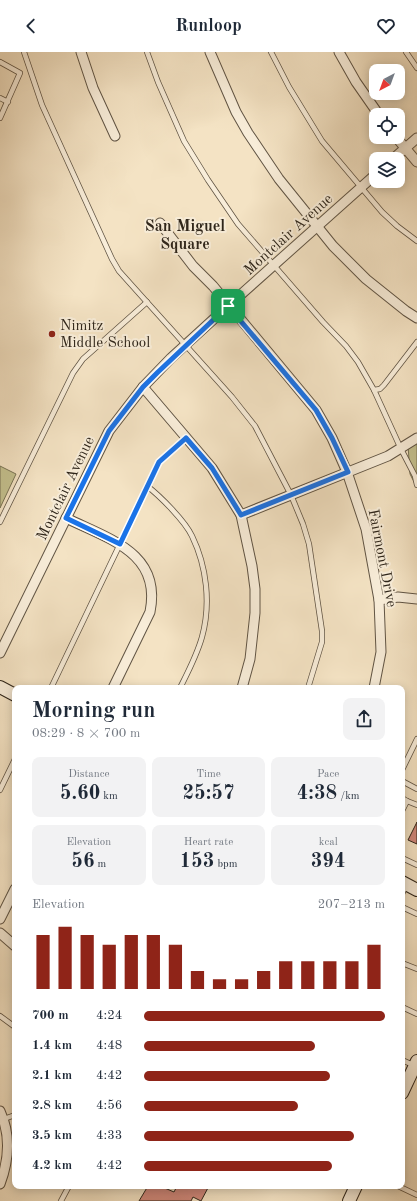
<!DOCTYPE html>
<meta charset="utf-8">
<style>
body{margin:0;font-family:"Old Standard TT",serif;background:#f2f2f3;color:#1f2937;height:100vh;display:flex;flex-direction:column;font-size:15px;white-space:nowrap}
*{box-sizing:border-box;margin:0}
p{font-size:13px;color:#747a83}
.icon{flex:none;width:22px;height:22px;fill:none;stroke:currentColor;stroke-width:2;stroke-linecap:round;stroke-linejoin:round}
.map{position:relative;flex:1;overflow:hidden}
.panel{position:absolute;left:12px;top:633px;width:393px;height:504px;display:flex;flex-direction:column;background:#fff;border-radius:8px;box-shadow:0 2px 10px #0003}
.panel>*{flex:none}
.needle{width:26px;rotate:221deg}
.buttons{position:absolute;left:369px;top:12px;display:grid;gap:8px}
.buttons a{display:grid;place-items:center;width:36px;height:36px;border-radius:8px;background:#fff;box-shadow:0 2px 10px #0003;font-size:20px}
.pin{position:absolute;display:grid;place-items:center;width:34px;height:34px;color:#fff;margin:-17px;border-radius:8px;box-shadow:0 2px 6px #0006}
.round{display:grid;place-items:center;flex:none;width:42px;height:42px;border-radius:8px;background:#f2f2f3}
.head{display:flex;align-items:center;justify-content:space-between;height:68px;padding:0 20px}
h1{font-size:22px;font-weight:700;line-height:30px}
.figures{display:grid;grid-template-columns:repeat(3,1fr);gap:6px;height:68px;padding:4px 20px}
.figures div{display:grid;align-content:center;border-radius:8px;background:#f2f2f3;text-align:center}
.figures b{font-size:20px;font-weight:700}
.figures small{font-size:11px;font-weight:400}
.figures p{font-size:11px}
.chart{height:112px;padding:8px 20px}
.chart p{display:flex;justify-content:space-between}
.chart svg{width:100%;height:72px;margin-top:4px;stroke:#8f2418;stroke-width:6}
ul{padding:0 20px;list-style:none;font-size:13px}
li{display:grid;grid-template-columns:64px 48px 1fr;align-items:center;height:30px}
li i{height:10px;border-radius:5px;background:#8f2418}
header{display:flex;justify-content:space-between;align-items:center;height:52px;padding:0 20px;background:#fff;font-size:18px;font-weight:700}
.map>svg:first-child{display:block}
</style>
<header><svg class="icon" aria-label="back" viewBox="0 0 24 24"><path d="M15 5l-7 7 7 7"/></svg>Runloop<svg class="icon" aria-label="heart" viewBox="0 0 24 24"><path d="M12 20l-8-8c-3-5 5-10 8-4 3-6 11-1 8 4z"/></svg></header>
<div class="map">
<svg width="417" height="1149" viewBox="0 0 417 1149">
<rect width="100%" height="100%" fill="#f4e3c4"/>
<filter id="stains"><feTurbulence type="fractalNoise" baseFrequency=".005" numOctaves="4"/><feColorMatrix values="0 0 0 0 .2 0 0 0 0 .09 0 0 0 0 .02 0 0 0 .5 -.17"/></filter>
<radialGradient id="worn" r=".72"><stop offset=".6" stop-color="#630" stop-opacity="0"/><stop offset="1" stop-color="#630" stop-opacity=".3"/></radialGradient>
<!-- green -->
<g fill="#c4c18f" stroke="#797354">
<polygon points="417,386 417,436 410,422 408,393"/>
<polygon points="0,414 16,422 0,456"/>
</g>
<!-- building -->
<g fill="#cf867a" stroke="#2e251a">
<polygon points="417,770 417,792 408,788"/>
<polygon points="148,1134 160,1134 174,1140 177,1134 209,1134 201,1149 193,1145 191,1149 139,1149"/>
</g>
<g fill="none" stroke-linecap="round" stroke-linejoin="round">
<defs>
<g id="service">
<polyline points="24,0 42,53 112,207 119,219 232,345 255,374 291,443 303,472 309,492 322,579 322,590 308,636"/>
<polyline points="147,0 158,30 184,89 208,128 238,172 323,270 346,294 358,310 374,338 401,397 415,424 417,433"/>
<polyline points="271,0 289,35 322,89 382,160 397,174 417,189"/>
<polyline points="406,0 417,16"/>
<polyline points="0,10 20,21 0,66"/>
<polyline points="0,46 8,50"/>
<polyline points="374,338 380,337 384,333 417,290"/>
<path d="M147,434C160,444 185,469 192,484C207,515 211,552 202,585C197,603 188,620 180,636"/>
<polyline points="0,470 73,321 83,307 147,250"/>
<polyline points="120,492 159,410 186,386"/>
<polyline points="51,636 120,492"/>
<polyline points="402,718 417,687"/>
<polyline points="402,729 417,737"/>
<polyline points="0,738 15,707"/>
<polyline points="402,746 407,749 402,759"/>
<polyline points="407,749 417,753"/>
<polyline points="402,806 417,813"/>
<polyline points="402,842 406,833"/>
<polyline points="402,855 417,862"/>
<polyline points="402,911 417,917"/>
<polyline points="402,955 417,962"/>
<polyline points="0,964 15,975"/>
<polyline points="402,1008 413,1013"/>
<polyline points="4,1067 15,1063"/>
<polyline points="398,1134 417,1143"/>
<polyline points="61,1149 69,1134"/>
</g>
<g id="minor">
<polyline points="81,0 93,36 115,84"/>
<polyline points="210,0 236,60 248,81 279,127 333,194 366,227 406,259 417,266"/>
<polyline points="339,0 356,30 379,63"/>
<polyline points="396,85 417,110"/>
<polyline points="393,107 417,86"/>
<polyline points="160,171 193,214 213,234 316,358 332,386 347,420 366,477 379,548 381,600 374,636"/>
<polyline points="143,335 212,416 241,463 252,514 255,537 255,561 250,607 242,636"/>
<polyline points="241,463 388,404 417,386"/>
<path d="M66,466C109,487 162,501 150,560L113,636"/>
<polyline points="379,548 398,545 417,547"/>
<polyline points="0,601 109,379 143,335 171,306 228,254 376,122"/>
<polyline points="0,867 15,837"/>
<polyline points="0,881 15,894"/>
<path d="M0,1059C11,1083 9,1108 0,1132"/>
</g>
<g id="secondary">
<polyline points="0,635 15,643"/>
<polyline points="402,830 417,838"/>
<polyline points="402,1041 417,1009"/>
<polyline points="349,1149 356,1134"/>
</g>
</defs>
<!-- service casing -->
<use href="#service" stroke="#605444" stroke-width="6"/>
<!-- minor casing -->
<use href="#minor" stroke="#605444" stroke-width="11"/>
<!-- secondary casing -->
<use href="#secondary" stroke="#2e251a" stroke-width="14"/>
<!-- service -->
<use href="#service" stroke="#f8edd9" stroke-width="4.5"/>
<!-- minor -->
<use href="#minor" stroke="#f8edd9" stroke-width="9"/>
<!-- secondary -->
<use href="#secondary" stroke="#f8edd9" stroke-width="12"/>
</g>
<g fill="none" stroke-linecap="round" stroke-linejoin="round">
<defs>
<polygon id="route" points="228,254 316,358 332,386 348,420 241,463 212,416 186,386 159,410 120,492 66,466 109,379 143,335 158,320"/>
</defs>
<!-- route casing -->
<use href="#route" stroke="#fff" stroke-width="8"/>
<!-- route -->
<use href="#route" stroke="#1a73e8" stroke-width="5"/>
</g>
<!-- markers -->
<circle fill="#8f2418" stroke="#f8edd9" stroke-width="1.5" cx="52" cy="282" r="4"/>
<g text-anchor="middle" stroke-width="4" stroke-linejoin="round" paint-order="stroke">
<!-- street labels -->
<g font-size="15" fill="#2e251a" stroke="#f8edd9">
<text transform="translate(288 182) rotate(-42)" y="5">Montclair Avenue</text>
<text transform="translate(65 436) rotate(-64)" y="5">Montclair Avenue</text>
<text transform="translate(383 506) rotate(79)" y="5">Fairmont Drive</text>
</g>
<!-- poi labels -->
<g font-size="15" fill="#2e251a" stroke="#f8edd9" text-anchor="start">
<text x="60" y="278">Nimitz<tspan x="60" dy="17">Middle School</tspan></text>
</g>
<!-- neighbourhood labels -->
<g font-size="16" font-weight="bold" fill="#2e251a" stroke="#f8edd9">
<text x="185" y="179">San Miguel<tspan x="185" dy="18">Square</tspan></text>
</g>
</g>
<rect width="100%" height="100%" filter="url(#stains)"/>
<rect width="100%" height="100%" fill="url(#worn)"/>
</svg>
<div class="buttons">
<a><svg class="needle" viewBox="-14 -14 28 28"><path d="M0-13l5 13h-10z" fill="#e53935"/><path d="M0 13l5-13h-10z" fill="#747a83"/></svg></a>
<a><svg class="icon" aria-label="locate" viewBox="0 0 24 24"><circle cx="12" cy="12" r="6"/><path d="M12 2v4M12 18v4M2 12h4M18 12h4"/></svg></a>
<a><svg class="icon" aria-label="layers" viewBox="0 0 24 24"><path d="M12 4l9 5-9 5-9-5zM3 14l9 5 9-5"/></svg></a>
</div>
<div class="pin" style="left:228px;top:254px;background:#1e9e55"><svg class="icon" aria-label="arrive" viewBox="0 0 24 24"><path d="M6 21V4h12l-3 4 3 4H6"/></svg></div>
<section class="panel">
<div class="head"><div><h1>Morning run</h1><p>08:29 · 8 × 700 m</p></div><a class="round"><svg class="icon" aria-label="share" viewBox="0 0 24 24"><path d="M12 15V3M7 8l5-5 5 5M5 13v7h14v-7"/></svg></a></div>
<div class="figures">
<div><p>Distance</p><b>5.60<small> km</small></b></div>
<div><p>Time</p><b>25:57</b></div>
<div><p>Pace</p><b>4:38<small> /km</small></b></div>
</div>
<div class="figures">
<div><p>Elevation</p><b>56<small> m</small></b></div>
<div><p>Heart rate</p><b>153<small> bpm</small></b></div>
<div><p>kcal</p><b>394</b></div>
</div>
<div class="chart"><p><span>Elevation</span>207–213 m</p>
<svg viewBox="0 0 160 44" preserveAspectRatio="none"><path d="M5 44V11M15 44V6M25 44V11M35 44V17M45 44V11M55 44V11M65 44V17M75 44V33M85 44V38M95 44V38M105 44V33M115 44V27M125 44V27M135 44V27M145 44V27M155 44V17"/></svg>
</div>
<ul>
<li><b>700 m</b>4:24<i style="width:100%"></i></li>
<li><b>1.4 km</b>4:48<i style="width:71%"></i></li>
<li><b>2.1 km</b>4:42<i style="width:77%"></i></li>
<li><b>2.8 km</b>4:56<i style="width:64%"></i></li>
<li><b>3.5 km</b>4:33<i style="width:87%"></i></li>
<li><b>4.2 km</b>4:42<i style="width:78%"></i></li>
</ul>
</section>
</div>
